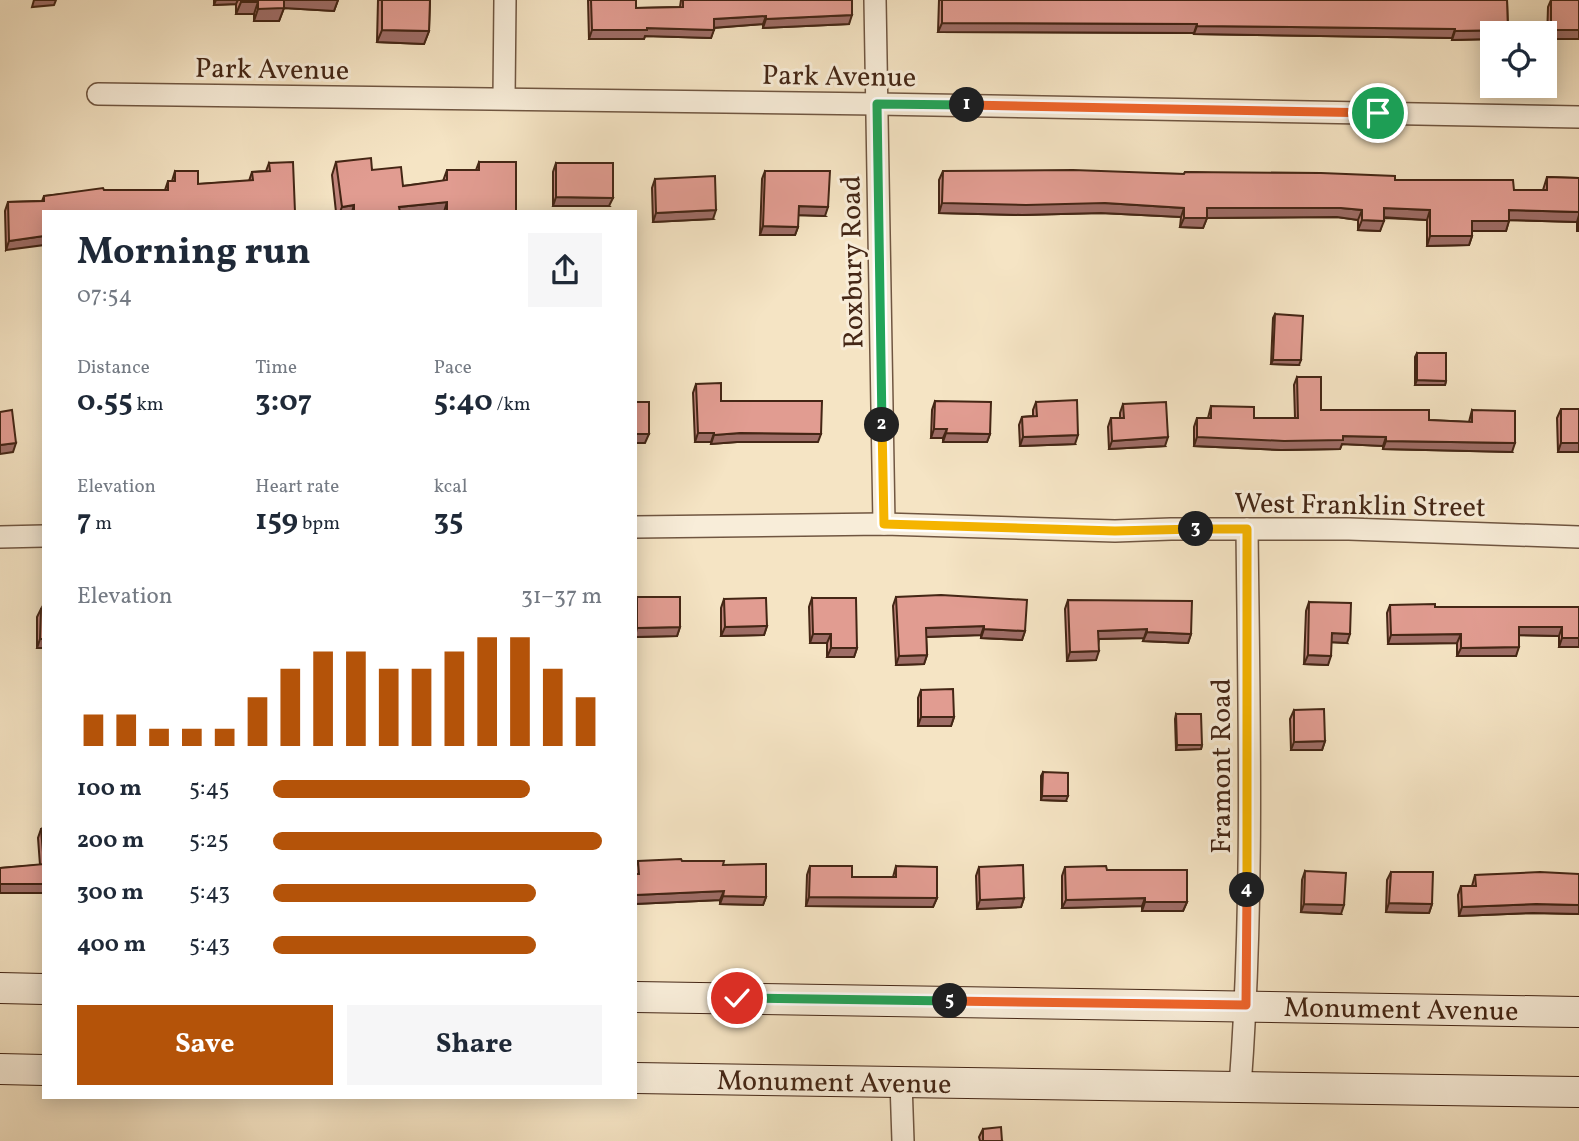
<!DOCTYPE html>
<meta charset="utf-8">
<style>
body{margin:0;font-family:Vollkorn,serif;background:#f6f6f7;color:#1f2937;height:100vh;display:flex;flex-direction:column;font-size:26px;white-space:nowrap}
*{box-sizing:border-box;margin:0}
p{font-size:23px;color:#747a83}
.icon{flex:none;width:38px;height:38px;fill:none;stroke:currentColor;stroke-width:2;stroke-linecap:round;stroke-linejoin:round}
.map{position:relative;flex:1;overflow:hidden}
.panel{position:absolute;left:42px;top:210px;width:595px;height:889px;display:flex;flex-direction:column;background:#fff;border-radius:0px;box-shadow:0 4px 18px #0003}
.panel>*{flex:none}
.fabs{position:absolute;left:1480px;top:21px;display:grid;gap:14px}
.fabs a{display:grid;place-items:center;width:77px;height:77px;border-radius:0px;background:#fff;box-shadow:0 4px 18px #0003;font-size:35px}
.pin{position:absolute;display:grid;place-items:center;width:60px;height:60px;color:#fff;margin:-30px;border:4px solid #fff;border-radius:50%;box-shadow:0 2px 7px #0007}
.km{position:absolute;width:35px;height:35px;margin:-18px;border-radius:50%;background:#222;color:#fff;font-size:19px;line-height:35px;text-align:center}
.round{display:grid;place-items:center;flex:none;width:74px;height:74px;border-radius:0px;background:#f6f6f7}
.overview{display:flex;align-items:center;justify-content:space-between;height:119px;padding:0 35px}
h1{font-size:38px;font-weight:700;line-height:52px}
.metrics{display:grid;grid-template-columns:repeat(3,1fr);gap:10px;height:119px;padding:7px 35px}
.metrics div{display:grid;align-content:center}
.metrics b{font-size:30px;font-weight:700}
.metrics small{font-size:19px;font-weight:400}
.metrics p{font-size:19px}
.chart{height:196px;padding:14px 35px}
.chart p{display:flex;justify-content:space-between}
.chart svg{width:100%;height:126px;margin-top:7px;stroke:#b45309;stroke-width:6}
.action{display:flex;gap:14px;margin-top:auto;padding:14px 35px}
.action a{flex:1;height:80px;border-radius:0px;background:#b45309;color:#fff;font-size:28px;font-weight:700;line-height:80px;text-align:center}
.action a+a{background:#f6f6f7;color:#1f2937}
ul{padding:0 35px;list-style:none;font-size:23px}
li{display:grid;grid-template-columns:112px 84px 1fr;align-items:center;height:52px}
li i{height:18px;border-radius:9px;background:#b45309}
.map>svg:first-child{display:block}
</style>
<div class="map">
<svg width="1579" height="1141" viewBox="0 0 1579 1141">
<rect width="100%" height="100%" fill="#f5e4c4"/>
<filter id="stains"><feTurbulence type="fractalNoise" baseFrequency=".00286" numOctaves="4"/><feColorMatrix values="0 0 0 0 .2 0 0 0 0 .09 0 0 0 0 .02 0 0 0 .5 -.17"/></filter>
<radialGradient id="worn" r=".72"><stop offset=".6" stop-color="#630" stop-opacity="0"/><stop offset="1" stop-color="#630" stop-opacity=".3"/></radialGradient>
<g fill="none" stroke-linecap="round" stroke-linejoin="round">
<defs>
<g id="street">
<polyline points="875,0 884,524"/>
<polyline points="98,94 877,104 1579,117"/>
<polyline points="504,98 505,0"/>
<polyline points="635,527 884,524 1115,531 1171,529 1349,529 1579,537"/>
<polyline points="0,537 44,536"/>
<polyline points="901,1082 903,1141"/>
<path d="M1240,1087C1254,902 1249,715 1247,529"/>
</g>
<g id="secondary">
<polyline points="0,988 44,989"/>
<polyline points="635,997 1579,1012"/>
<polyline points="0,1069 44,1070"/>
<polyline points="635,1078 1579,1092"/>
</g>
</defs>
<!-- street casing -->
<use href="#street" stroke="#705641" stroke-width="24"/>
<!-- secondary casing -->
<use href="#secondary" stroke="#442615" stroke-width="32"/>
<!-- street -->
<use href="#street" stroke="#f8edd9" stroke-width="21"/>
<!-- secondary -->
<use href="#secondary" stroke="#f8edd9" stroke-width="30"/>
</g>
<!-- wall -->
<g fill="#c2867d" stroke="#442615" stroke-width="2">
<polygon points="214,0 338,0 334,11 284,8 279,21 254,21 254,14 236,14 236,4 214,5"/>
<polygon points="378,0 430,0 429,31 424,44 377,42"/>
<polygon points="588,0 636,0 636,8 680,7 681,0 852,0 849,24 763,28 763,24 714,28 711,38 645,36 644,39 589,39"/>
<polygon points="939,0 1507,0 1508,30 1507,33 1493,33 1493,39 1452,40 1452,38 1194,34 1194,33 938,32"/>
<polygon points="1551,0 1579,0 1579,39 1547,39 1548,7"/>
<polygon points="336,162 372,170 403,186 443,181 447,170 476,170 479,162 516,212 336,212 332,175"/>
<polygon points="269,163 295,212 44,212 6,250 5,211 8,202 42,201 44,196 104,190 165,190 168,181 172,181 175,171 198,184 249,181 252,172 266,171"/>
<polygon points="556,163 609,206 553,206 553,172"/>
<polygon points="765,171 825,216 798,215 798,227 795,235 760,235 762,179"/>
<polygon points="943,171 1184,174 1185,172 1395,180 1514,190 1543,190 1547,177 1579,178 1579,231 1577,231 1577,222 1509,220 1506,231 1472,231 1472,236 1469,245 1427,246 1427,220 1384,218 1380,231 1358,230 1358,220 1337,217 1207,218 1203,228 1180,227 1181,217 1101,213 1022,215 939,213 939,180"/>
<polygon points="655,179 713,219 653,222 652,188"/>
<polygon points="1275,314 1299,365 1271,364 1273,318"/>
<polygon points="1417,353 1446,381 1445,385 1415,385 1415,357"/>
<polygon points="1297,377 1321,410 1429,420 1469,422 1472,410 1512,452 1383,449 1383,446 1342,444 1340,449 1281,450 1194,446 1194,427 1197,418 1208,418 1211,406 1254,418 1295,418 1294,385"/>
<polygon points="696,384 721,401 818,442 737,442 711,444 711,442 695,442 693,393"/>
<polygon points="935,401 990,434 987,442 943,442 943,438 931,438 932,410"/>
<polygon points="1036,402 1075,444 1020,446 1019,425 1022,417 1033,416 1033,410"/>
<polygon points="1123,404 1165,446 1109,449 1108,427 1111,418 1120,418 1120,413"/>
<polygon points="1561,409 1579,409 1558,452 1557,418"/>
<polygon points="637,597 680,627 677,636 635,637 635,602"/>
<polygon points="896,597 1025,631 1022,640 981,638 981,635 926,637 927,655 924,664 896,665 893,606"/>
<polygon points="812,598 857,648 854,657 827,657 827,643 810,643 809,607"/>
<polygon points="724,599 767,626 764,635 721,636 721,608"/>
<polygon points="1068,600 1191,634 1188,643 1143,641 1144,638 1099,639 1096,660 1067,661 1065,609"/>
<polygon points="1309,602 1347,643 1331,642 1328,665 1304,664 1306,611"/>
<polygon points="1390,605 1435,607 1579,607 1579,647 1559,647 1559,636 1519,635 1516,656 1457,656 1457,643 1388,644 1387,613"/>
<polygon points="41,609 44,648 37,648 37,617"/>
<polygon points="921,690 954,717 951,726 918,726 918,698"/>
<polygon points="1294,710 1325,741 1322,750 1291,750 1290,719"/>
<polygon points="1176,714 1202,745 1201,749 1176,750 1175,719"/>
<polygon points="1043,772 1066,801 1041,800 1041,776"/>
<polygon points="44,828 44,893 0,893 0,868 40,865 38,838 41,829"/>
<polygon points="638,861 682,861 723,865 766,897 763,905 720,904 720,900 635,904 635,870"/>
<polygon points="810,866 852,877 893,877 896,866 937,898 933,907 806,906 807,875"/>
<polygon points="979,867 1024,898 1021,907 977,909 976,876"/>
<polygon points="1065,867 1107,870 1187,902 1183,911 1142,911 1142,906 1062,908 1062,876"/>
<polygon points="1305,871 1341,914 1301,912 1302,880"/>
<polygon points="1391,872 1432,904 1429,913 1386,912 1387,880"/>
<polygon points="1579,874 1579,914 1533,913 1459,916 1458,895 1461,886 1472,886 1475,875"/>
<polygon points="983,1129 1002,1141 980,1141 979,1137"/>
</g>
<!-- shaded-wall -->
<g fill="#9e6d66" stroke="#442615" stroke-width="2">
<polygon points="34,0 56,0 54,5 32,7"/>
<polygon points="216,0 238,0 236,4 214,5"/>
<polygon points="282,0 338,0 334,11 284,8 279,21 254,21 258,9"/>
<polygon points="241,2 258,2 254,14 236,14"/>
<polygon points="852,15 849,24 763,28 766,19"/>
<polygon points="766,16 763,24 711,28 714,19"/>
<polygon points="942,23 1197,24 1194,33 938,32"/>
<polygon points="1197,26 1455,29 1452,38 1194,34"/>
<polygon points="647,28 714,30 711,38 645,36 644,39 589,39 592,30"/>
<polygon points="382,30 429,31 424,44 377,42"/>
<polygon points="1508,30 1507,33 1493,33 1493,39 1452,40 1455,31"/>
<polygon points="1551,30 1579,30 1579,39 1547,39"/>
<polygon points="556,197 613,198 609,206 553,206"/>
<polygon points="447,202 444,212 398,212 399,207"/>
<polygon points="942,203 1105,203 1184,208 1181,217 1101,213 1022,215 939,213"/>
<polygon points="354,205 352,212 340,212 342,207"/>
<polygon points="799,206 828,207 825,216 795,215"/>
<polygon points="1207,208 1341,208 1362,210 1358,220 1337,217 1204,218"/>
<polygon points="1384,208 1430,210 1427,220 1381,217"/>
<polygon points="716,210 713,219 653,222 656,213"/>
<polygon points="1509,210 1579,212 1579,215 1577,222 1506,220"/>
<polygon points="1184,218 1207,218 1203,228 1180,227"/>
<polygon points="1362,220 1384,221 1380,231 1358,230"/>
<polygon points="1472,221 1509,221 1506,231 1469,231"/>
<polygon points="763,226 798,227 795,235 760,235"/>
<polygon points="44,236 44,245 6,250 9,241"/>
<polygon points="1430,236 1472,236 1469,245 1427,246"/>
<polygon points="1273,360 1301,360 1299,365 1271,364"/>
<polygon points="1417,380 1446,381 1445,385 1415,385"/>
<polygon points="934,429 947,429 943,438 931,438"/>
<polygon points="698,433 714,433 711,442 695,442"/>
<polygon points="740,433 821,434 818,442 737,442 711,444 714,435"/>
<polygon points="946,433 990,434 987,442 943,442"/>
<polygon points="635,434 649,434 645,443 635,443"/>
<polygon points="1078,435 1075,444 1020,446 1023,437"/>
<polygon points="1343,436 1386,437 1383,446 1342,444 1340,449 1281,450 1194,446 1197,437"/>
<polygon points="1168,437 1165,446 1109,449 1112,441"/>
<polygon points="1386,441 1515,443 1512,452 1383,449"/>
<polygon points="16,443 13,452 0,454 0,445"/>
<polygon points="1561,443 1579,443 1579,452 1558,452"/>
<polygon points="767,626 764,635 721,636 725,627"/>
<polygon points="984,626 981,635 923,637 926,628"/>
<polygon points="680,627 677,636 635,637 637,628"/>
<polygon points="1519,627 1562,627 1559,636 1516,635"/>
<polygon points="984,629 1025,631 1022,640 981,638"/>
<polygon points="1147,629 1144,638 1095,639 1098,631"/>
<polygon points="1147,632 1191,634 1188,643 1143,641"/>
<polygon points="1332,633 1350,634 1347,643 1328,642"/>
<polygon points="813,634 831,634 827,643 810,643"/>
<polygon points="1461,634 1457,643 1388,644 1391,635"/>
<polygon points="1562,638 1579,638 1579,647 1559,647"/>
<polygon points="40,639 44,639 44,648 37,648"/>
<polygon points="1519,647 1516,656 1457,656 1461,648"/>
<polygon points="831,648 857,648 854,657 827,657"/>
<polygon points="1099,651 1096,660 1067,661 1070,652"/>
<polygon points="927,655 924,664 896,665 899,656"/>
<polygon points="1308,655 1331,656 1328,665 1304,664"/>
<polygon points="921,717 954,717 951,726 918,726"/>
<polygon points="1325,741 1322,750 1291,750 1294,742"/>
<polygon points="1177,745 1202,745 1201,749 1176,750"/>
<polygon points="1042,796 1068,796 1066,801 1041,800"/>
<rect x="0" y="884" width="44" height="9"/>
<polygon points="724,891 720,900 635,904 635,895"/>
<polygon points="723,896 766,897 763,905 720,904"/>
<polygon points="809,897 937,898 933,907 806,906"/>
<polygon points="1024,898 1021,907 977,909 980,900"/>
<polygon points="1145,898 1142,906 1062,908 1066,900"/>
<polygon points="1145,902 1187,902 1183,911 1142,911"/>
<polygon points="1389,903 1432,904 1429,913 1386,912"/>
<polygon points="1304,904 1344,905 1341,914 1301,912"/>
<polygon points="1536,904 1579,905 1579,914 1533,913 1459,916 1462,907"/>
</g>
<!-- building -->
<g fill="#e19c91" stroke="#442615" stroke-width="2">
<polygon points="241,0 284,0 284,8 258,9 258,2 241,2"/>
<polygon points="382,0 430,0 429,31 382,30"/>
<polygon points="591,0 636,0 636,8 683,7 683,0 852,0 852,15 766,19 766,16 714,19 714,30 647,28 647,30 592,30"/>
<polygon points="942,0 1507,0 1508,30 1455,31 1455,29 1197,26 1197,24 942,23"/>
<rect x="1551" y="0" width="28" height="30"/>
<polygon points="371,158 372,170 401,167 403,186 447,180 447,170 479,170 479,162 516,162 516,212 447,212 447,202 399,207 400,212 354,212 354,205 342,207 336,162"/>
<polygon points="293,162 295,212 44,212 44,236 9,241 8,202 44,201 44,196 103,188 104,190 168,190 168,181 175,181 175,171 198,171 198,184 253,180 252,172 270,171 269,163"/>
<polygon points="556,163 613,163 613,198 556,197"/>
<polygon points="1073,170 1184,174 1185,172 1321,173 1395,176 1395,180 1513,180 1514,190 1547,190 1547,177 1579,178 1579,212 1509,210 1509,221 1472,221 1472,236 1430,236 1430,210 1384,208 1384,221 1362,220 1362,210 1341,208 1207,208 1207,218 1184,218 1184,208 1105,203 1026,205 942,203 943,171"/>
<polygon points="765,171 830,171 828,207 799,206 798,227 763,226"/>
<polygon points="715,176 716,210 656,213 655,179"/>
<polygon points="1275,314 1303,316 1301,360 1273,360"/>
<polygon points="1417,353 1446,353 1446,381 1417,380"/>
<polygon points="1297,377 1321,377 1321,410 1429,410 1429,420 1472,422 1472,410 1515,411 1515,443 1386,441 1386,437 1343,436 1343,440 1284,441 1197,437 1197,418 1211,418 1211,406 1254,407 1254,418 1298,418"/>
<polygon points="721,383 721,401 822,401 821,434 740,433 714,435 714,433 698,433 696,384"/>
<polygon points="1077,400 1078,435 1023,437 1022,417 1037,416 1036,402"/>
<polygon points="935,401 991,402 990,434 946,433 947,429 934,429"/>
<rect x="635" y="402" width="14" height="32"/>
<polygon points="1166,402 1168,437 1112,441 1111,418 1124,418 1123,404"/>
<rect x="1561" y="409" width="18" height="34"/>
<polygon points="12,410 16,443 0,445 0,412"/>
<polygon points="941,595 1027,600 1025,631 984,629 984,626 926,628 927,655 899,656 896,597"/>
<polygon points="637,597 680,597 680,627 637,628"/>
<polygon points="766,598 767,626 725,627 724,599"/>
<polygon points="812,598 856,598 857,648 831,648 831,634 813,634"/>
<polygon points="1068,600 1192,601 1191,634 1147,632 1147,629 1098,631 1099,651 1070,652"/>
<polygon points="1309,602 1351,603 1350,634 1332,633 1331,656 1308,655"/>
<polygon points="1435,604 1435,607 1579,607 1579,638 1562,638 1562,627 1519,627 1519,647 1461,648 1461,634 1391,635 1390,605"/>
<polygon points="41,609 44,609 44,639 40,639"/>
<polygon points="953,689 954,717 921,717 921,690"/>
<polygon points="1324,709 1325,741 1294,742 1294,710"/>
<polygon points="1176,714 1201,714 1202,745 1177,745"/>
<polygon points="1043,772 1068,773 1068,796 1042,796"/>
<polygon points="44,828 44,864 41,829"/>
<polygon points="681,859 682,861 724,861 723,865 766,864 766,897 723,896 724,891 635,895 635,874 639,874 638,861"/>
<polygon points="44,864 44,884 0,884 0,868"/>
<polygon points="1023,865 1024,898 980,900 979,867"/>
<polygon points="810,866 852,866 852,877 896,877 896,866 937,867 937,898 809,897"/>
<polygon points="1106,866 1107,870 1187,870 1187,902 1145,902 1145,898 1066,900 1065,867"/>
<polygon points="1305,871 1346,873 1344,905 1304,904"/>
<polygon points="1391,872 1433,872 1432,904 1389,903"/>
<polygon points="1540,872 1579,874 1579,905 1536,904 1462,907 1461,886 1476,886 1475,875"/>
<polygon points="1001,1127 1002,1141 983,1141 983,1129"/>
</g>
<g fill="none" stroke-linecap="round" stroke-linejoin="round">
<defs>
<polyline id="split-1" points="967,105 1378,113"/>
<polyline id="split-2" points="882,425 877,104 967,105"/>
<polyline id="split-3" points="882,425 884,524 1115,531 1196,529"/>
<polyline id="split-4" points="1196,529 1247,529 1247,890"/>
<polyline id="split-5" points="950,1001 1246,1005 1247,890"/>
<polyline id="split-6" points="737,998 950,1001"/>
</defs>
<!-- split-1 casing -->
<use href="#split-1" stroke="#fff" stroke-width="14"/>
<!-- split-2 casing -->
<use href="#split-2" stroke="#fff" stroke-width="14"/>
<!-- split-3 casing -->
<use href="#split-3" stroke="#fff" stroke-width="14"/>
<!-- split-4 casing -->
<use href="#split-4" stroke="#fff" stroke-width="14"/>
<!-- split-5 casing -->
<use href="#split-5" stroke="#fff" stroke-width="14"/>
<!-- split-6 casing -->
<use href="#split-6" stroke="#fff" stroke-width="14"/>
<!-- split-1 -->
<use href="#split-1" stroke="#f0652b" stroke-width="9"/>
<!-- split-2 -->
<use href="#split-2" stroke="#22a559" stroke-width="9"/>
<!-- split-3 -->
<use href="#split-3" stroke="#f5b400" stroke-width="9"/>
<!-- split-4 -->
<use href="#split-4" stroke="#f5b400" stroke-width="9"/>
<!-- split-5 -->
<use href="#split-5" stroke="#f0652b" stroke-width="9"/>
<!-- split-6 -->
<use href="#split-6" stroke="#22a559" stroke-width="9"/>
</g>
<g text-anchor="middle" stroke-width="6" stroke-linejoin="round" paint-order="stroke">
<!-- street labels -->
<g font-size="28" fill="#442615" stroke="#f8edd9">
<text transform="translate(272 68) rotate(1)" y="10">Park Avenue</text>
<text transform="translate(839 75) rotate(1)" y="10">Park Avenue</text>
<text transform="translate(851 262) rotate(-91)" y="10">Roxbury Road</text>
<text transform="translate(1360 504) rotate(1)" y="10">West Franklin Street</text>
<text transform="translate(1220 766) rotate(-90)" y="10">Framont Road</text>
<text transform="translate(1401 1008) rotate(1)" y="10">Monument Avenue</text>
<text transform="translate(834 1081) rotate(1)" y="10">Monument Avenue</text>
</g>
</g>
<rect width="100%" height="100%" filter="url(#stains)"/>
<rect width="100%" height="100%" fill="url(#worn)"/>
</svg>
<div class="fabs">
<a><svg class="icon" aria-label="locate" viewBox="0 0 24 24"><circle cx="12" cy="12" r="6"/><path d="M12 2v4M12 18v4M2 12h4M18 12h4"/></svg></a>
</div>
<div class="pin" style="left:1378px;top:113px;background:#1e9e55"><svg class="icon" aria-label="arrive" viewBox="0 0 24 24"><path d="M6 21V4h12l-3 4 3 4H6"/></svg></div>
<div class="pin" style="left:737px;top:998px;background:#d93025"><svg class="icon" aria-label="check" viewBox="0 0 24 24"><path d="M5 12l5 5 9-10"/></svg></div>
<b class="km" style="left:967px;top:105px">1</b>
<b class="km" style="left:882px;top:425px">2</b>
<b class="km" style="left:1196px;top:529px">3</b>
<b class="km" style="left:1247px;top:890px">4</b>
<b class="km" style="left:950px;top:1001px">5</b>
<section class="panel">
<div class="overview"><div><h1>Morning run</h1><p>07:54</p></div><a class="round"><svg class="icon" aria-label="share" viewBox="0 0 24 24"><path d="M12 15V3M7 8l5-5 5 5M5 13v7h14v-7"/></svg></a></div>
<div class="metrics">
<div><p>Distance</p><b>0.55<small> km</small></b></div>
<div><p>Time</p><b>3:07</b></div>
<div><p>Pace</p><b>5:40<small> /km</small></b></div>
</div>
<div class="metrics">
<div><p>Elevation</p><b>7<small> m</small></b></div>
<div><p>Heart rate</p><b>159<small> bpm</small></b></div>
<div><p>kcal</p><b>35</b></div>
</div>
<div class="chart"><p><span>Elevation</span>31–37 m</p>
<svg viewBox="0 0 160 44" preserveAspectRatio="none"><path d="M5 44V33M15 44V33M25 44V38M35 44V38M45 44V38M55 44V27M65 44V17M75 44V11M85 44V11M95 44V17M105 44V17M115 44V11M125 44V6M135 44V6M145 44V17M155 44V27"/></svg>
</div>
<ul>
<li><b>100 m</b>5:45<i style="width:78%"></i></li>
<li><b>200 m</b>5:25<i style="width:100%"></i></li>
<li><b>300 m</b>5:43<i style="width:80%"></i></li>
<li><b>400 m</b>5:43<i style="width:80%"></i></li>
</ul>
<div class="action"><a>Save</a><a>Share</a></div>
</section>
</div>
